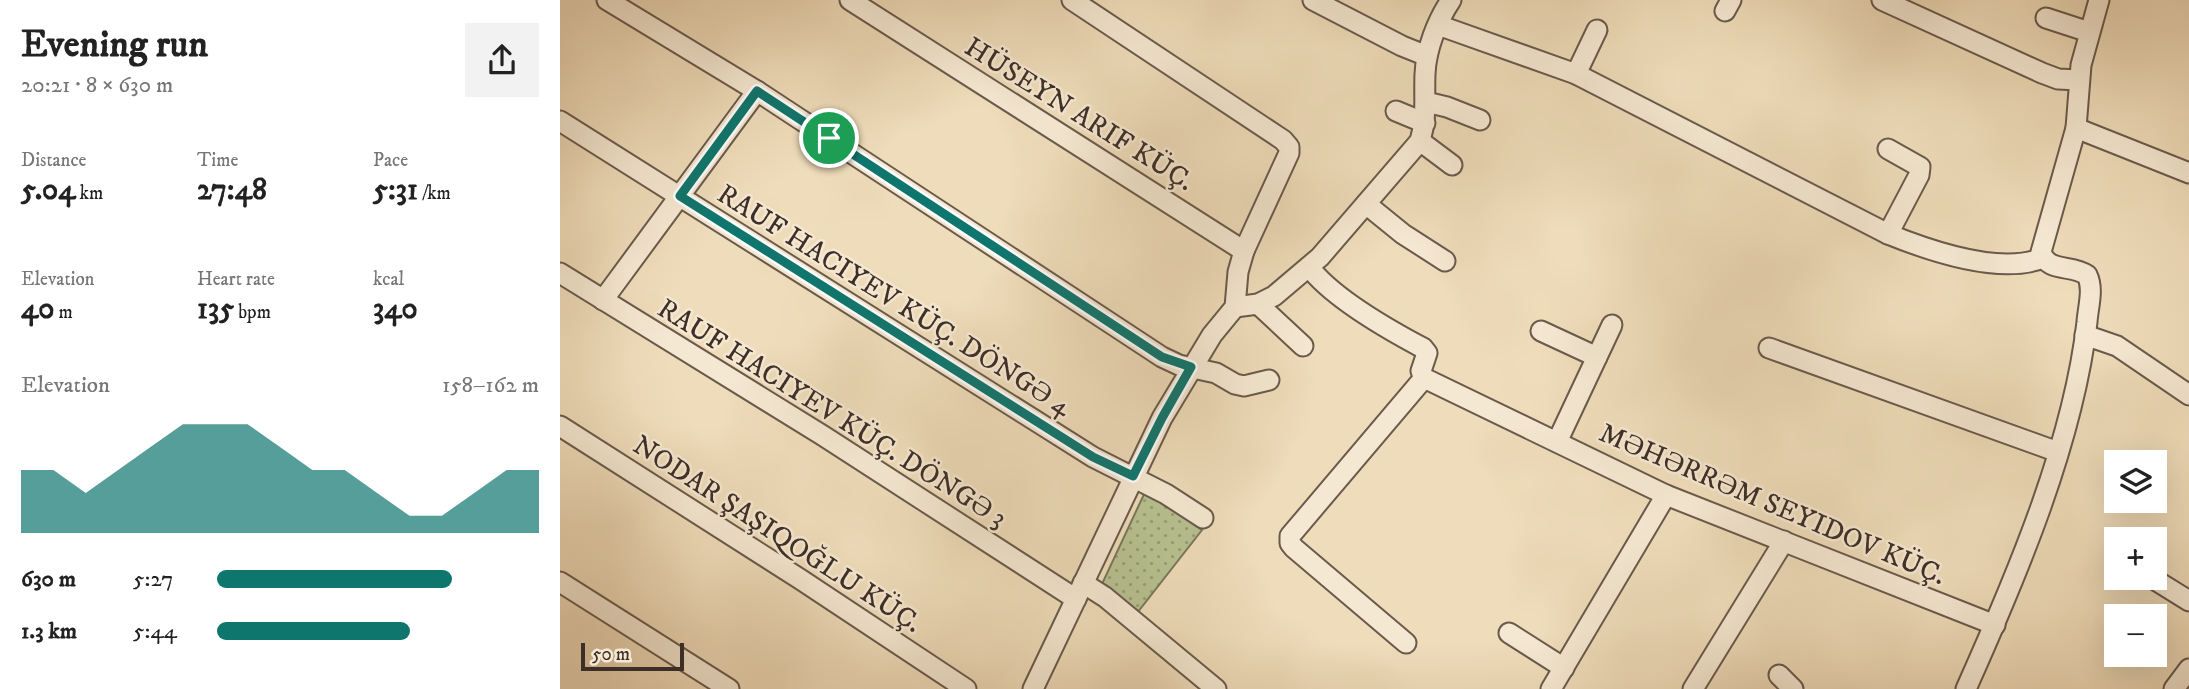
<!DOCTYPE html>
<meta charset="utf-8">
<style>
body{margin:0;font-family:"IM FELL DW Pica",serif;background:#f2f2f2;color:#222;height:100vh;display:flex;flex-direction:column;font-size:26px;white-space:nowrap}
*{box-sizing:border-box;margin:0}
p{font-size:23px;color:#767676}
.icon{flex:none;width:38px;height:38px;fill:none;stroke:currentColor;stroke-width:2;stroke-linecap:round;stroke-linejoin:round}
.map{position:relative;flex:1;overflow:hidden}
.side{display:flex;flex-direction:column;background:#fff;width:560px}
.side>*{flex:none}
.controls{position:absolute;left:1544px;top:450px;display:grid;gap:14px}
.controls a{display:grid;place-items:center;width:63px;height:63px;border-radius:0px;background:#fff;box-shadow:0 7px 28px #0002;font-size:35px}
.scale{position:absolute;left:21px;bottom:18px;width:103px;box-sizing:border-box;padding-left:7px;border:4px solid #3d2f27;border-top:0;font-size:19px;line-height:24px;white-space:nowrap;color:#3d2f27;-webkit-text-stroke:5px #f5e8d2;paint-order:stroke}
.pin{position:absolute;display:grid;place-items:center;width:60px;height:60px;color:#fff;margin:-30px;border:4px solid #fff;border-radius:50%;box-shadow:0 2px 7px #0007}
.round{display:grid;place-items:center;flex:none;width:74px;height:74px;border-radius:0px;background:#f2f2f2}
.head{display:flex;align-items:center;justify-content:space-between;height:119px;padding:0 21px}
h1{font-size:38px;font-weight:800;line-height:52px}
.stats{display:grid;grid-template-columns:repeat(3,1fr);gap:10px;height:119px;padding:7px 21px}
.stats div{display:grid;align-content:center}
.stats b{font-size:30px;font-weight:800}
.stats small{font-size:19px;font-weight:400}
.stats p{font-size:19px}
.chart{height:196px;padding:14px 21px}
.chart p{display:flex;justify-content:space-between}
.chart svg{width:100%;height:126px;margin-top:7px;fill:#0f766e;opacity:.7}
ul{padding:0 21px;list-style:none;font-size:23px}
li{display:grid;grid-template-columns:112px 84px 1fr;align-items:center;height:52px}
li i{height:18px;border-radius:9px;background:#0f766e}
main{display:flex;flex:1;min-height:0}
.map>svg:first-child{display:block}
</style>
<main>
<section class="side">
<div class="head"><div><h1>Evening run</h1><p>20:21 · 8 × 630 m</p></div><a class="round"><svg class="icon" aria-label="share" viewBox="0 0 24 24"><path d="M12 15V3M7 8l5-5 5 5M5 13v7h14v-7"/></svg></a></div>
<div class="stats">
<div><p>Distance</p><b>5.04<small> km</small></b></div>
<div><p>Time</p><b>27:48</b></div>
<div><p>Pace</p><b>5:31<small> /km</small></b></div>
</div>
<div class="stats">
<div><p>Elevation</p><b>40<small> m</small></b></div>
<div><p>Heart rate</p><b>135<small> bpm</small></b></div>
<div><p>kcal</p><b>340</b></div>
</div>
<div class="chart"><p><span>Elevation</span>158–162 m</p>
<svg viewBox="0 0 160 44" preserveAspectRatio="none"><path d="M0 44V22L10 22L20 30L30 22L40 14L50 6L60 6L70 6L80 14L90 22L100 22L110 30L120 38L130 38L140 30L150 22L160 22V44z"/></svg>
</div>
<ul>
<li><b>630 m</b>5:27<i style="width:73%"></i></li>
<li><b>1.3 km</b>5:44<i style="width:60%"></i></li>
</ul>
</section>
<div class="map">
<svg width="1629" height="689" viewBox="0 0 1629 689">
<defs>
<pattern id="grass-dots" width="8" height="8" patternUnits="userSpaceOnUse" patternTransform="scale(1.75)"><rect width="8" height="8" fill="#b7c191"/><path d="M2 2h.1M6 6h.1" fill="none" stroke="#969d76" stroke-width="1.8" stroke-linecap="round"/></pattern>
</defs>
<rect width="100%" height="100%" fill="#efdcba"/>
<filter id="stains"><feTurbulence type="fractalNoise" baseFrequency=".00286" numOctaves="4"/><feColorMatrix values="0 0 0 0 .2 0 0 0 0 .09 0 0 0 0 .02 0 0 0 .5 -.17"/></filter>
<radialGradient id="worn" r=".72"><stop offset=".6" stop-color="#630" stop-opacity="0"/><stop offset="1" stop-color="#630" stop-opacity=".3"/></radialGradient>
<!-- grass -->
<polygon fill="url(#grass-dots)" stroke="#7a785c" stroke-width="2" points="586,490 642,530 577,613 542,584"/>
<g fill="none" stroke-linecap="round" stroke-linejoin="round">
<defs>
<g id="minor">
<polyline points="47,0 197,91 602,357 619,365 656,373 675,384 684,386 709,380"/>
<polyline points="290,0 684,251"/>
<polyline points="753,0 842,46 867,56"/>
<polyline points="1322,0 1482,73 1498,79 1519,80"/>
<polyline points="1165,11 1171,0"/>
<polyline points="1486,18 1529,32"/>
<path d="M878,25L1016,74L1328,234C1370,251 1440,275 1483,258"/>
<polyline points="1016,74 1037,30"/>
<polyline points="866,102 887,107 920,120"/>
<polyline points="836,111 865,123"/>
<polyline points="0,121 533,457 606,494 643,518"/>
<polyline points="1516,128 1629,173"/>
<polyline points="860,141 892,165"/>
<polyline points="806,204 843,234 885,261"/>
<polyline points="1328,234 1359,175 1360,167 1328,149"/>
<path d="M749,267C772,297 829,330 863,348L867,353L861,371L864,378L1106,495L1435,625"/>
<polyline points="0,273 262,435 516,599"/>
<polyline points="43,300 197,91"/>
<polyline points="698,304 743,346"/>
<path d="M675,307L698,304L714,296L760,257L860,141C867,118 864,98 865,74C866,49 877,21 891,0"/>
<polyline points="981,331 1037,357"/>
<polyline points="1525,335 1557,346 1629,395"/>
<polyline points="1209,348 1498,452"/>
<polyline points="0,426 240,579 406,689"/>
<polyline points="997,442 1052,325"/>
<polyline points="1592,578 1629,601"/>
<polyline points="0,582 169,689"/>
<polyline points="523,583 545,597 656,689"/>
<polyline points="949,633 1004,668"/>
<polyline points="846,643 734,548 730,543 730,536 864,378"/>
<polyline points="1219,675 1233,689"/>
<polyline points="473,689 602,418 652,335 675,307 678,272 684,251 729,153 729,147 723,140 512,0"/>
<polyline points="991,689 1106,495"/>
<polyline points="1133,689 1224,541"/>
<path d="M1406,689C1456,577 1513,444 1527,322C1528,307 1534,289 1527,275C1511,264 1488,273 1481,252L1516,128L1521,65L1539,0"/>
<polyline points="1614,689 1629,669"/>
</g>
</defs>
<!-- minor casing -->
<use href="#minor" stroke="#6a5a4c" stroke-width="23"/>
<!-- minor -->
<use href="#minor" stroke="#f5e8d2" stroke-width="19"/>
</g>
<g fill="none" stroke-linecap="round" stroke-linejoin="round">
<defs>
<polygon id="route" points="197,91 602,357 631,367 602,418 573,476 533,457 120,196"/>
</defs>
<!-- route casing -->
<use href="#route" stroke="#fff" stroke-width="14"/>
<!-- route -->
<use href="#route" stroke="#0f766e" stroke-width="9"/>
</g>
<g text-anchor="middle" stroke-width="5" stroke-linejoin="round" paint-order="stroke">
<!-- street labels -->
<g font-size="28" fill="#3d2f27" stroke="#f5e8d2">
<text transform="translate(520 113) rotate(32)" y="10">HÜSEYN ARIF KÜÇ.</text>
<text transform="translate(335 299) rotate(32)" y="10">RAUF HACIYEV KÜÇ. DÖNGƏ 4</text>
<text transform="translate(273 412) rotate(32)" y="10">RAUF HACIYEV KÜÇ. DÖNGƏ 3</text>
<text transform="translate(1213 503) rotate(23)" y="10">MƏHƏRRƏM SEYIDOV KÜÇ.</text>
<text transform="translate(218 533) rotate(33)" y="10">NODAR ŞAŞIQOĞLU KÜÇ.</text>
</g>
</g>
<rect width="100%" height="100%" filter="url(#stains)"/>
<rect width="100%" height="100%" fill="url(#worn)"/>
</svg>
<div class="controls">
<a><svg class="icon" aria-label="layers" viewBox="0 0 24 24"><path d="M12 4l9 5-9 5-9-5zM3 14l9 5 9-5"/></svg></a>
<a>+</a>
<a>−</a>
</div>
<div class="scale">50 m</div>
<div class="pin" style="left:269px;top:138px;background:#1e9e55"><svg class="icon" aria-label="arrive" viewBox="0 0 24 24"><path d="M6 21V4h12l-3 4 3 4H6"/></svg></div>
</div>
</main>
